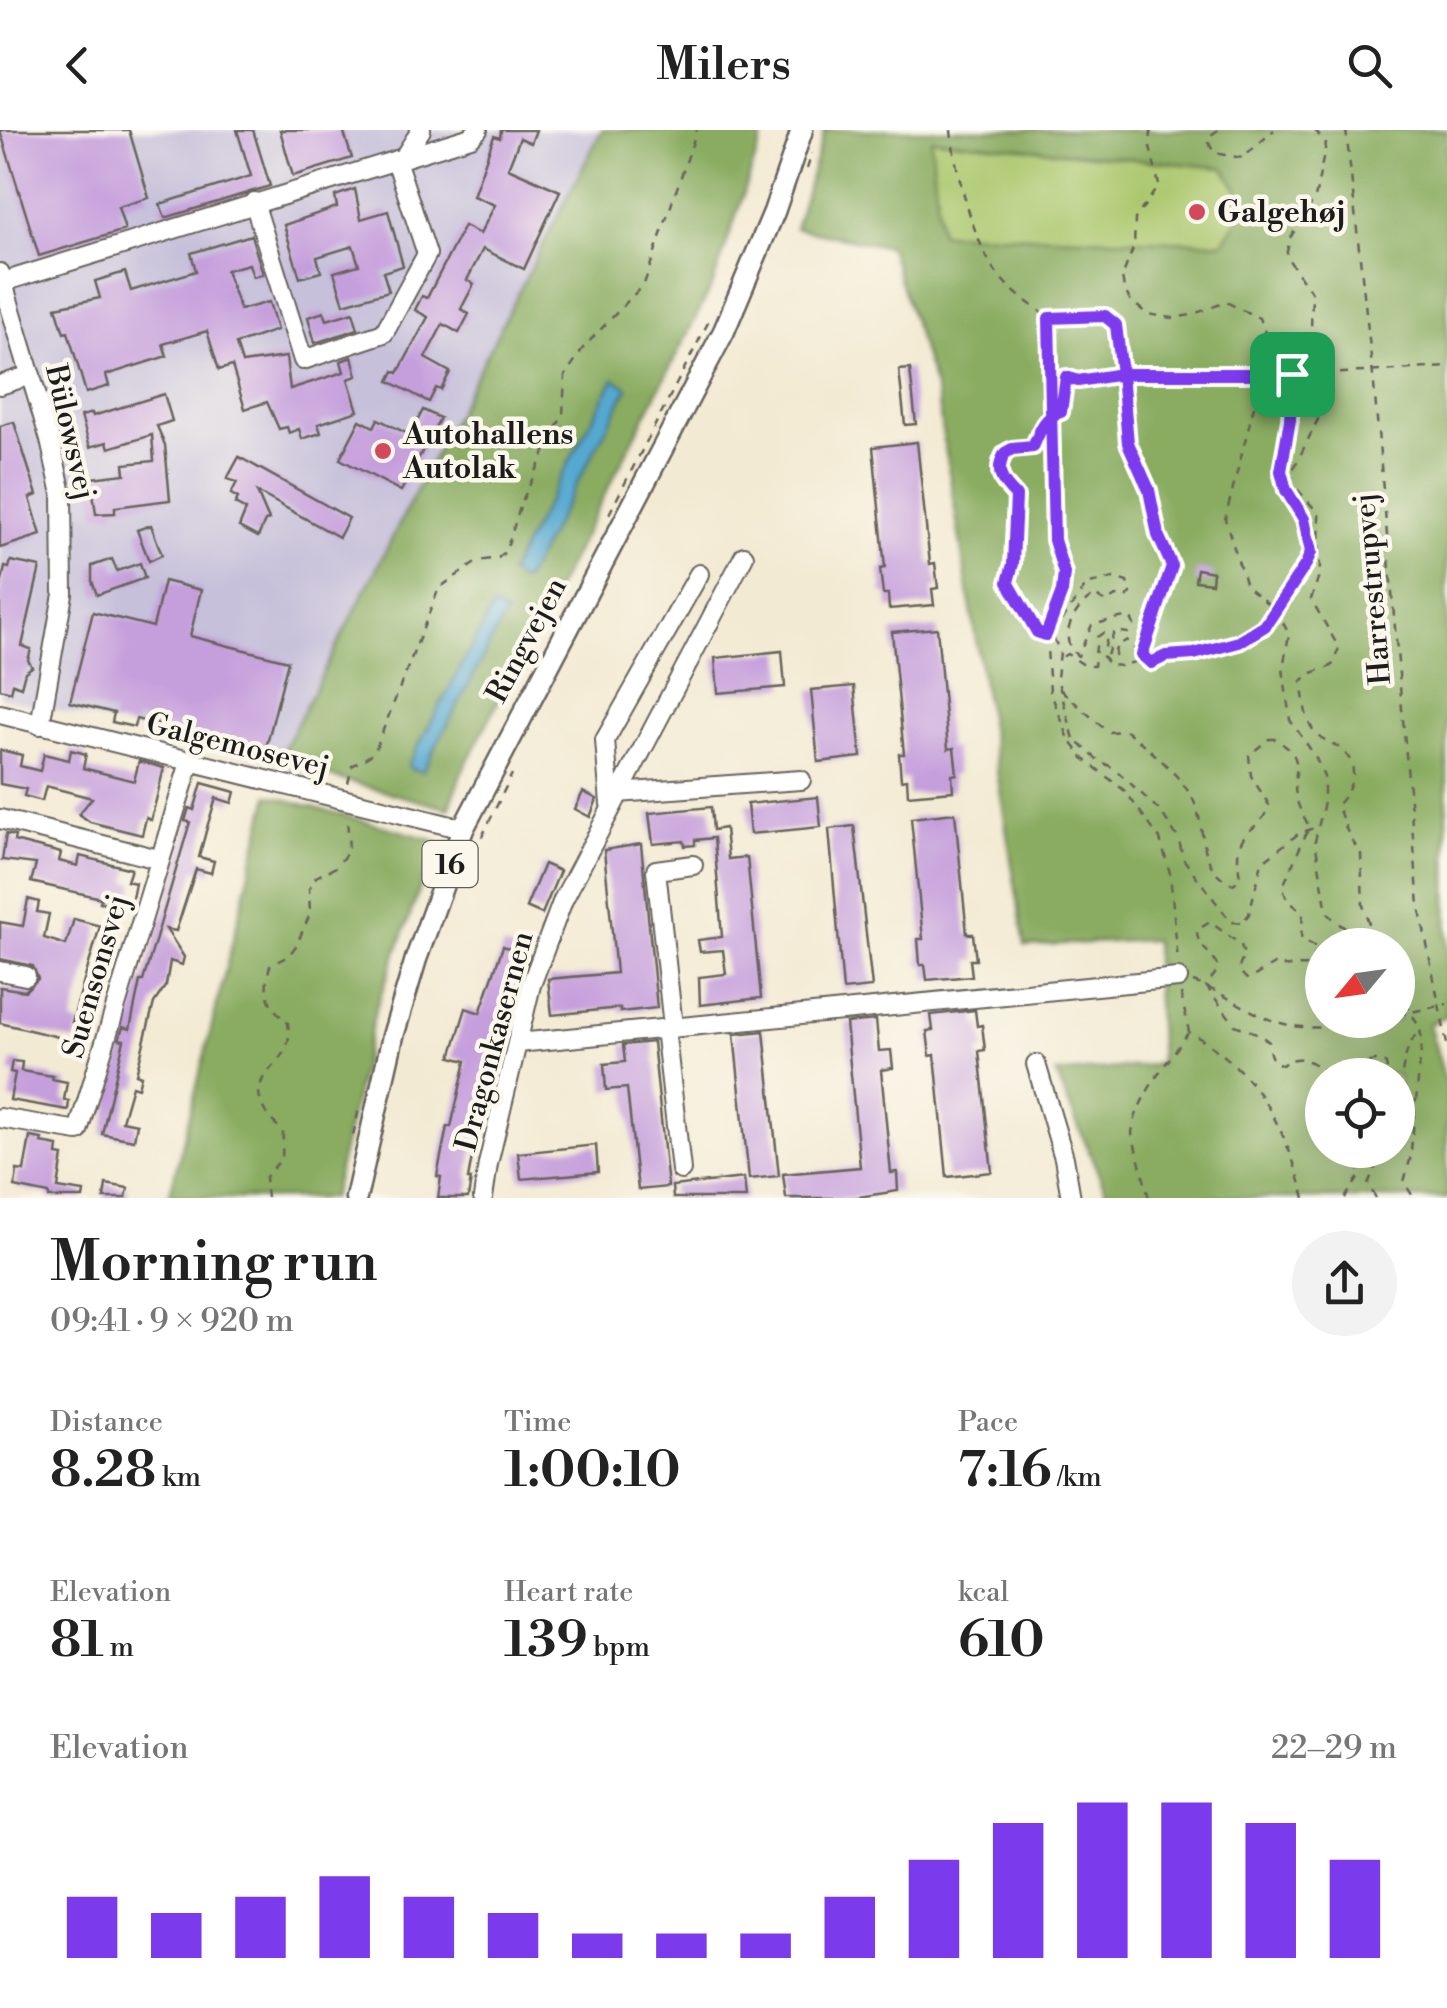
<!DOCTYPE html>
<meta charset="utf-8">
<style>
body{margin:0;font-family:"Libre Bodoni",serif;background:#f2f2f2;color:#222;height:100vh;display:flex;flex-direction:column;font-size:38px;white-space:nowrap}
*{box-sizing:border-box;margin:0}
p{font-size:32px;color:#767676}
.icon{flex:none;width:55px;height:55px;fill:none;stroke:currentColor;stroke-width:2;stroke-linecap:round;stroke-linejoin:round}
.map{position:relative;height:1068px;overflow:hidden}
.details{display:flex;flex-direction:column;background:#fff;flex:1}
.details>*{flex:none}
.needle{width:65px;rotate:241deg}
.controls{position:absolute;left:1305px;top:798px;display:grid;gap:20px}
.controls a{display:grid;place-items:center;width:110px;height:110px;border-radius:50%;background:#fff;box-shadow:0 10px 40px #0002;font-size:50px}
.pin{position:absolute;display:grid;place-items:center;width:85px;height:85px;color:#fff;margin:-42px;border-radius:20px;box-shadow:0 5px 15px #0006}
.round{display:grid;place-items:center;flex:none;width:105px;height:105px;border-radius:52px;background:#f2f2f2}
.summary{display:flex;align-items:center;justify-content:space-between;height:170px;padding:0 50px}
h1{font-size:55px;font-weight:600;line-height:75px}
.figures{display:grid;grid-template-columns:repeat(3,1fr);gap:15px;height:170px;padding:10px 50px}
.figures div{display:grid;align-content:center}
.figures b{font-size:50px;font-weight:600}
.figures small{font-size:28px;font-weight:400}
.figures p{font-size:28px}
.chart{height:280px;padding:20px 50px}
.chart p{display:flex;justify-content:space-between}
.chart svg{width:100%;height:180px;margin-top:10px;stroke:#7c3aed;stroke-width:6}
header{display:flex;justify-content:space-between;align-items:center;height:130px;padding:0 50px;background:#fff;font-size:45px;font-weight:600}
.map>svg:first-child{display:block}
</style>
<header><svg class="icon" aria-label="back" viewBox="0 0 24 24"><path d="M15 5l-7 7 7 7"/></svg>Milers<svg class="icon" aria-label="search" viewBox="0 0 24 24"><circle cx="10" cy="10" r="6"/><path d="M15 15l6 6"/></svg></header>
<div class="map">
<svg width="1447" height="1068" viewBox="0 0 1447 1068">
<rect width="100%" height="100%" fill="#fbf7ec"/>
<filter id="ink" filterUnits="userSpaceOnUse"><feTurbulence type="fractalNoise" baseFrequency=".01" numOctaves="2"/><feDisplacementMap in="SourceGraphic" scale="20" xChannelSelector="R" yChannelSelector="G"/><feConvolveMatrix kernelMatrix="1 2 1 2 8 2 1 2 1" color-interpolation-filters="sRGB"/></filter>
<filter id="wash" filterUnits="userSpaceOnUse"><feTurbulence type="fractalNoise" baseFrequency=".0048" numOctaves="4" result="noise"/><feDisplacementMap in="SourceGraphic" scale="40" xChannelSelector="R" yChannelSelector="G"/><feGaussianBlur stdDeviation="2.25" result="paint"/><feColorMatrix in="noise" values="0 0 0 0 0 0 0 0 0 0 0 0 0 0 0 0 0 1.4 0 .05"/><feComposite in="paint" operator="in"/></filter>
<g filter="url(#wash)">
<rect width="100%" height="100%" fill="#f3ead3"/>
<!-- industrial -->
<polygon fill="#c6c0da" points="0,0 602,0 277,632 0,567"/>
<!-- green -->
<polygon fill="#acc86e" stroke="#647245" stroke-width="2.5" points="930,9 1225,38 1246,76 1224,113 940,103"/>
<!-- forest -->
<g fill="#89ac61" stroke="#52643e" stroke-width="2.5" fill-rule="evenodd">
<polygon points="602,0 765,0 713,154 461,644 449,679 277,632"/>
<path d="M825,0H1447V886L1429,894L1447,957V1068H1109L1056,944L1160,934L1154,810L1025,816L936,261L889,117L795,98ZM931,9L1224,38L1246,75L1223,113L940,103ZM1322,815H1398V890H1322ZM1322,945H1398V1020H1322Z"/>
<polygon points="269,665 437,711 375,881 332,1068 169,1068"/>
</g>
<!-- water -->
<g fill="#55a9d1" stroke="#386276" stroke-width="2.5">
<polygon points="614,249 628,258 525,450 520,451 509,443"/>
<polygon points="493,477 506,484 423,641 411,639 408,635"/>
</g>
<g id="blocks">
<!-- building -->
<g fill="#c59edc">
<polygon points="0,0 129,0 149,68 118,77 125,100 39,126"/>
<polygon points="237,0 253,0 270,56 165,88 160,74 251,46"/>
<polygon points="280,0 343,0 352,28 293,46"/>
<polygon points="501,0 536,0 531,13 520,8 508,38 560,61 524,139 483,119 467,150 474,154 461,179 469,184 459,203 443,194 425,228 450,242 441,260 436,258 429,272 389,251 394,241 398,243 428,187 415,180 422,166 427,168 464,96 480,104 495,75 473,66 494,6 500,8"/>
<polygon points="355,59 361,89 388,81 403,136 383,142 389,161 344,174 334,142 359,135 353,116 317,127 321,142 300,148 284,95 337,77 335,66"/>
<polygon points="251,105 263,144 253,147 249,134 226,140 240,180 269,172 277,200 236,214 242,233 286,227 290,259 344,242 341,231 352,227 357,246 348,249 358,281 318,294 321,303 302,309 299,299 289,303 287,297 279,299 267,272 245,279 232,236 219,240 207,201 163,214 167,226 106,245 109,256 86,263 68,202 64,203 56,177 100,168 95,151 125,142 131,161 196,141 191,123"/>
<polygon points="324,182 327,190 353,182 358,199 315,213 308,187"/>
<polygon points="910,239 916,294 905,295 899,240"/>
<polygon points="164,264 172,291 157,296 165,315 170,370 115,377 115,383 96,384 91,348 125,344 124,334 154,331 152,305 109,318 107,312 90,317 81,286 92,283 93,286"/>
<polygon points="423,280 440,288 401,361 340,329 360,290 374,297 378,289 410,305"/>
<polygon points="14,292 37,365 30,368 41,405 0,418 0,296"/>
<polygon points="917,312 930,434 935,433 938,458 932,459 934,475 889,479 888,464 883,464 880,439 885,438 873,317"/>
<polygon points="239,327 349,388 339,407 257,362 269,390 265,391 258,407 239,397 246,380 235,374 238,368 231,364 237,352 227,349"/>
<polygon points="151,395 162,425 149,431 137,400"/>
<polygon points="112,429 117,441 140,433 145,448 97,465 92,451 92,436"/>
<polygon points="11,431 40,437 22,516 31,519 28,530 32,537 25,542 21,557 13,554 11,562 0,559 0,460 5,437 9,438"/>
<polygon points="1197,439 1213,442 1212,453 1195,451"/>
<polygon points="164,451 201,460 190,506 288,531 265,622 136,589 134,597 112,592 114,583 70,572 93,482 153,497"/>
<polygon points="937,498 948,619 954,618 957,644 952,645 953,661 908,665 907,649 901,650 899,624 904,624 892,502"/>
<polygon points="782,521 785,557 718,563 715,528"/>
<polygon points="854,556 861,627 818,632 811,560"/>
<polygon points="0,620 22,625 20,636 40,641 44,624 69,630 71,620 86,624 83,638 134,651 139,631 164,638 151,690 146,688 142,705 90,692 79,684 92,668 46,656 42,671 24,666 26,659 0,654"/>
<polygon points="202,653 235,662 232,673 216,668 208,694 199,727 214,731 211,743 196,739 176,801 166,799 184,827 182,835 170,831 166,855 154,873 136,944 141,946 138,958 132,956 122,991 137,994 134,1010 102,1004 124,910 119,909 123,897 130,899 140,851 143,851 154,815 190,692 185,691 189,678 194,680"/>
<polygon points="583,662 597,669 590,687 575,679"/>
<polygon points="818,667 821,697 750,704 747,674"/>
<polygon points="711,677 713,700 725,698 728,729 747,727 761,868 700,875 699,847 726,844 723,820 700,822 698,810 722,807 714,708 695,710 695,715 685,716 684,711 653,714 649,683"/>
<polygon points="955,683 967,804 973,804 976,830 970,830 972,846 927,850 925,835 920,835 918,809 923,809 911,688"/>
<polygon points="854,696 872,857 843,860 829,699"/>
<polygon points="6,704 15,706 14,711 61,723 59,731 78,736 80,726 131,739 127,751 135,753 130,779 100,772 101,768 31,752 36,734 2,730"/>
<polygon points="641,714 657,878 620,882 620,878 552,885 548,849 616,843 604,720"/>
<polygon points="544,734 560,741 542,784 526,777"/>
<polygon points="28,769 39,772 37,782 49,784 44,808 66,815 74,789 100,796 72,892 80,895 75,911 0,893 0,857 25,861 38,849 33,836 0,829 0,792 23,796"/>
<polygon points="503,816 529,825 508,894 504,892 491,934 496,936 479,1006 476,1005 468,1049 471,1049 468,1068 438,1068 441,1047 437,1046 447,997 451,997 466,931 451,927 466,878 480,883"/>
<polygon points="975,880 977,896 982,895 985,920 979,921 992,1042 947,1047 935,925 930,926 927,901 933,900 931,885"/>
<polygon points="876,890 879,921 891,920 893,938 881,940 891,1043 897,1042 898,1061 852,1068 786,1068 783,1044 860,1037 846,893"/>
<polygon points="764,901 779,1046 749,1049 734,904"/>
<polygon points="653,912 668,1057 638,1060 627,958 606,960 604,934 625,932 623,915"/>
<polygon points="12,931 22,932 21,941 53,946 52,949 67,952 64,970 69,971 68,980 10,970 15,943 10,942"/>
<polygon points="30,1007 42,1009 41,1013 58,1016 57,1025 63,1026 58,1058 84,1062 83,1068 49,1068 49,1064 15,1057 17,1040 24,1041"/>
<polygon points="596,1015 598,1042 521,1049 518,1023"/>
<polygon points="744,1048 746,1068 673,1068 672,1056"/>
<polygon points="106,1054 128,1058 126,1068 104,1068"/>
</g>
</g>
</g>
<g filter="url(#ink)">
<use href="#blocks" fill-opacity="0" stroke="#67645c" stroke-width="2.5"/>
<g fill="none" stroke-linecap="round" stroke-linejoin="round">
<defs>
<g id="minor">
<polyline points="404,27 421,0"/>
<polyline points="254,72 303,230 384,203 427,124 396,30"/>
<polyline points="0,143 50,310 62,364 63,464 40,595"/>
<polyline points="3,152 471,7 478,0"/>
<polyline points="0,255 31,245"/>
<polyline points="0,584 463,699"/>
<polyline points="617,663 801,650"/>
<polyline points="610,674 605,610 699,444"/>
<polyline points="0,689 158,729"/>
<polyline points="0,841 26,846"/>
<polyline points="673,897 656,740 693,735"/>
<polyline points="665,898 681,1040"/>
<polyline points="518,913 1178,848"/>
<polyline points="1036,934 1064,1028 1071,1068"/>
<polyline points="0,988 78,1001 190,632"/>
<polyline points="483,1068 488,1034 531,855 563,770 744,426"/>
</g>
<polyline id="major" points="356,1068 393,906 416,829 463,699 724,201 774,82 802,0"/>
</defs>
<!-- minor casing -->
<use href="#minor" stroke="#67645c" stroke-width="22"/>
<!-- major casing -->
<use href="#major" stroke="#67645c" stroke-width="25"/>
<!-- path -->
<g stroke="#67645c" stroke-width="2.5" stroke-dasharray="8 8" stroke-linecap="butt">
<path d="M951,0C954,36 974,113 996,142C1010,161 1029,174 1049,187L1054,410L1064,443L1063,461L1046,505L1050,561L1069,609L1083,628L1125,661L1160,709L1170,743L1178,831"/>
<path d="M1151,0L1150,17L1159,55L1135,89L1134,116L1122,147L1124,159L1130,170L1147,184L1172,188L1191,185L1226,172L1259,188L1271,217L1291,244L1290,289L1281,341L1285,361L1304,389L1311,422L1306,435L1265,496L1239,511L1195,524L1166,526L1146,532L1142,525L1172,436L1158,405L1149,360L1128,313L1122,244L1078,251L1065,247L1061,282L1046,289L1033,317L1012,319C989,332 1001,352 1016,366L1013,434L1008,453L1037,501L1052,505L1060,522L1057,548L1074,609L1099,631L1114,638L1161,682L1178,708L1184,730L1231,792L1242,793L1249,784L1262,732L1298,704L1316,697"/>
<polyline points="1218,0 1211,5 1209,13 1214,23 1243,28 1274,0"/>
<path d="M1315,0L1326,14L1315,68L1290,108L1286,126L1312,163L1311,201L1329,224L1324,244L1331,263L1293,340L1291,352L1319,384L1320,443L1311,469L1339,518L1332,536L1309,544L1301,552C1304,566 1304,586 1312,598C1320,611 1331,611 1342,620C1362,638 1351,660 1337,675L1349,706L1361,724L1363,775L1370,797L1387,815"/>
<polyline points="1346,0 1374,255 1419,775 1447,914"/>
<polyline points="807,39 812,23"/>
<polyline points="1050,187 1105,186 1115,195 1122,244 1328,244 1447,237"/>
<polyline points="1262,245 1225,389 1246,456 1276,480 1289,504 1283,538 1290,590 1315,626 1324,647 1324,672 1315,711 1327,782 1335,791 1370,815"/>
<polyline points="609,384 711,187"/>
<path d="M1053,504L1086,455L1114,448L1127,452L1131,463L1126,468L1116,466L1105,472L1095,465C1075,476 1055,509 1078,526L1092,495L1124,487L1132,490L1134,495L1128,503L1114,501L1107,526L1115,525L1116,517L1127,510L1137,522L1138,531L1121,536L1109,535L1103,527L1107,507L1103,503L1097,507L1094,536L1084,535L1067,524L1062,527"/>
<path d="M1061,560L1108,602L1127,601C1150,620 1173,638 1190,664C1209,694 1194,738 1233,754L1240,749C1239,739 1236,724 1240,715C1245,698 1264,696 1269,675L1251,646L1249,625L1269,609H1275C1309,629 1291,640 1296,666C1297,676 1305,688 1309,697L1284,754C1283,770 1292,773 1303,783L1301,809L1316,817L1317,821L1310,834"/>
<polyline points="348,653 352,636 374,623 439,458 478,431 498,428 506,421 522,371 563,284 565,246 583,218 644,154 697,0"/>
<polyline points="468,736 512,644"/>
<polyline points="1398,825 1401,831 1398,844"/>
<path d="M1322,840C1306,832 1291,840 1274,834L1248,850L1238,840L1244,825L1241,815L1210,792L1197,800C1196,819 1216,823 1218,840L1206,856L1235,895L1259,904L1269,912C1269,924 1270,931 1282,935C1299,923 1307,930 1324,940L1381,930L1386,934L1388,945"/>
<path d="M1193,852C1218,860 1240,876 1264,887C1299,903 1335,898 1371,890"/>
<polyline points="1398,858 1420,899 1422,911 1410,1030 1404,1052 1414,1068"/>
<path d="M1181,864L1189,902C1257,940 1284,995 1305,1068"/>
<polyline points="1398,885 1447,874"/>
<path d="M1398,958C1406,933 1402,923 1419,900"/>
<polyline points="353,1005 360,974"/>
<path d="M267,1068L265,1048L282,1028L283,1002C278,996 270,990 266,983C246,950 275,941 286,918C290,909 289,902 288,893C268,875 262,863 270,836L288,826L296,816L310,784L309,759L316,747L336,737L349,720L347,686"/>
<path d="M1149,1068L1132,1004C1135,969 1168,932 1188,903"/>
<polyline points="1345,1068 1361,1044 1350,1020"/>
<polyline points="1376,1068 1368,1054 1383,1020"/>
</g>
<!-- minor -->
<use href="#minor" stroke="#fff" stroke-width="18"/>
<!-- major -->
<use href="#major" stroke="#fff" stroke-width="20"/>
</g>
</g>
<g fill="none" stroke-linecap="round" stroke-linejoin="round" filter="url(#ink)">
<defs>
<path id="route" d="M1292,244H1122L1116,195L1105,186L1049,188L1054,410L1064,443L1062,462L1046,505L1037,502L1008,452L1013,434L1016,366C1002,352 994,342 1005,323L1012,319L1033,317C1040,302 1043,287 1061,282L1066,247L1078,251L1122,244L1128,313L1149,360L1158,405L1172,436L1142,525L1151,533L1166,526L1194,524L1239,512L1265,496L1306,434L1311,422L1304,389L1286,360L1281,341L1290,290L1292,244"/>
</defs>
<!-- route casing -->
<use href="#route" stroke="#fff" stroke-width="20"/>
<!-- route -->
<use href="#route" stroke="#7c3aed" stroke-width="12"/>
</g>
<!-- markers -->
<g fill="#d1495b" stroke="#fbf7ec" stroke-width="4">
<circle cx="1197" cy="82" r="10"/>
<circle cx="383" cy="321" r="10"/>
</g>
<g text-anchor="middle" stroke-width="9" stroke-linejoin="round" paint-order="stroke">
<!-- shield labels -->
<rect fill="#fbf7ec" stroke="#5f5e5a" stroke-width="2.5" x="422.5" y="711" width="55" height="46" rx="8"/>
<g font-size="28" font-weight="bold" fill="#1c1c1c">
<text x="450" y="744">16</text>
</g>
<!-- poi labels -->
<g font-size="30" font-weight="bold" fill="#1c1c1c" stroke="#fbf7ec" text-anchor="start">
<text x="1217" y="92">Galgehøj</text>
<text x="403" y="314">Autohallens<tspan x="403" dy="34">Autolak</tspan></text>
</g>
<!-- street labels -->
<g font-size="30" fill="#1c1c1c" stroke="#fbf7ec">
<text transform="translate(71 302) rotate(77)" y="10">Bülowsvej</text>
<text transform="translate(1372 459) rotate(-95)" y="10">Harrestrupvej</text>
<text transform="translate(526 510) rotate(-62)" y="10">Ringvejen</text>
<text transform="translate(238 615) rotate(14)" y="10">Galgemosevej</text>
<text transform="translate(95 846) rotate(-74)" y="10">Suensonsvej</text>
<text transform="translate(494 911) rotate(-75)" y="10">Dragonkasernen</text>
</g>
</g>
</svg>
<div class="controls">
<a><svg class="needle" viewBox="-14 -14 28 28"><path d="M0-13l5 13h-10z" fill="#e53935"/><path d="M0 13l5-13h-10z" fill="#767676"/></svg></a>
<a><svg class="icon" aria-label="locate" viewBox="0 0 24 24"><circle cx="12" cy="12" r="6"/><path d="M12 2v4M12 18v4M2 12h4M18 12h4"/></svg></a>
</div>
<div class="pin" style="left:1292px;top:244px;background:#1e9e55"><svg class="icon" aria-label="arrive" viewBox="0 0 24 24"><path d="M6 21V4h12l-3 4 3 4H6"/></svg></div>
</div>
<section class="details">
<div class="summary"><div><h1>Morning run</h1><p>09:41 · 9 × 920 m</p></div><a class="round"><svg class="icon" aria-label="share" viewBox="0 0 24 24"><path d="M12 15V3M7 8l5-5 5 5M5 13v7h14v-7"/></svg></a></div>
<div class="figures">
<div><p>Distance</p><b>8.28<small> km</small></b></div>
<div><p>Time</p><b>1:00:10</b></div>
<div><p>Pace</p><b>7:16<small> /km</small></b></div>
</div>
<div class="figures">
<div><p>Elevation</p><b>81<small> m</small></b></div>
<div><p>Heart rate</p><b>139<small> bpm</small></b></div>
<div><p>kcal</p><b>610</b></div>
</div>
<div class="chart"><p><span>Elevation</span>22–29 m</p>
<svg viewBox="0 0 160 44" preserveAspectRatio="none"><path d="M5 44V29M15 44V33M25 44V29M35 44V24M45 44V29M55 44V33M65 44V38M75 44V38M85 44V38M95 44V29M105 44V20M115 44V11M125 44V6M135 44V6M145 44V11M155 44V20"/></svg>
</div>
</section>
